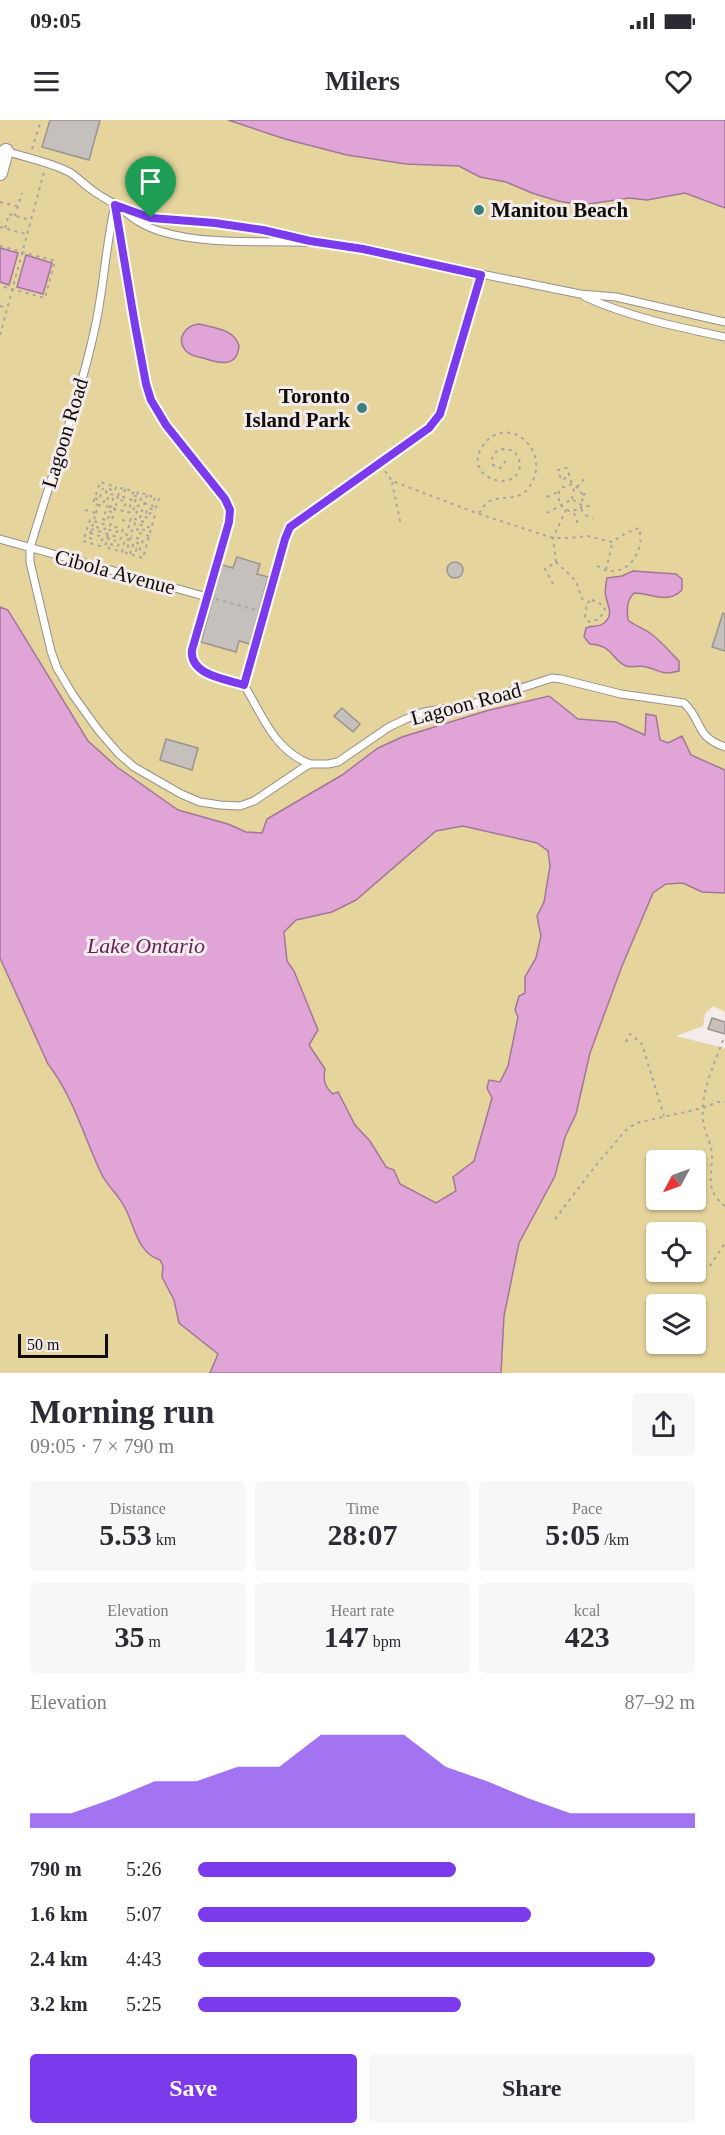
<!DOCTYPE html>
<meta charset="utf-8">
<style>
body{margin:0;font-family:Georgia,serif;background:#f7f7f7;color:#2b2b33;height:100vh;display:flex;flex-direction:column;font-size:22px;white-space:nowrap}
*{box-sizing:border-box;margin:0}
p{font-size:20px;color:#7c7c81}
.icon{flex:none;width:33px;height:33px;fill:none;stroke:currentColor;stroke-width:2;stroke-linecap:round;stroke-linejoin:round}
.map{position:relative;height:1253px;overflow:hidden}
.sheet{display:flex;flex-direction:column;background:#fff;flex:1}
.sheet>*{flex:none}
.needle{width:39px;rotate:229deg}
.controls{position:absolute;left:646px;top:1030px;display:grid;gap:12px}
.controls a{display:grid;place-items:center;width:60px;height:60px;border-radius:6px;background:#fff;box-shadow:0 2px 4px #0004;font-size:30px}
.scale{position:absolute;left:18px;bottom:15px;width:90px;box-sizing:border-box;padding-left:6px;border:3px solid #0f0d0c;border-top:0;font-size:16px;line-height:21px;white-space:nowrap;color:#0f0d0c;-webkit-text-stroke:4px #f4eceb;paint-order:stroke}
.pin{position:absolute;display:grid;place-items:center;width:51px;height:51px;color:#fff;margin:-62px -26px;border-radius:50% 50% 50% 0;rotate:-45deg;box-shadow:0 0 6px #0007}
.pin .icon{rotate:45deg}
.round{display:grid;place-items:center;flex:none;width:63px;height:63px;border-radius:6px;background:#f7f7f7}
.summary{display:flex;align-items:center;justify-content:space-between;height:102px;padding:0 30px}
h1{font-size:33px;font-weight:700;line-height:45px}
.stats{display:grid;grid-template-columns:repeat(3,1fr);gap:9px;height:102px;padding:6px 30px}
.stats div{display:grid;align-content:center;border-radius:6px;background:#f7f7f7;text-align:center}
.stats b{font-size:30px;font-weight:700}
.stats small{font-size:16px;font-weight:400}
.stats p{font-size:16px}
.chart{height:168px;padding:12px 30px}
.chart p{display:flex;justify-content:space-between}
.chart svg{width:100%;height:108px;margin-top:6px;fill:#7c3aed;opacity:.7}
.cta{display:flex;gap:12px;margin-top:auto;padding:12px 30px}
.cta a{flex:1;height:69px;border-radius:6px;background:#7c3aed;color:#fff;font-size:24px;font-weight:700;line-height:69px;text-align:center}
.cta a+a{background:#f7f7f7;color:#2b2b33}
ul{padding:0 30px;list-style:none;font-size:20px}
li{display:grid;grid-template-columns:96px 72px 1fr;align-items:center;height:45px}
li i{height:15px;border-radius:8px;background:#7c3aed}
.status{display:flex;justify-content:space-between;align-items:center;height:42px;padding:0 30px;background:#fff;direction:ltr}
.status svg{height:16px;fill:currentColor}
header{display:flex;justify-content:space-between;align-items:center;height:78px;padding:0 30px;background:#fff;font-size:27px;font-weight:700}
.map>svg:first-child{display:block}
</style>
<div class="status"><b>09:05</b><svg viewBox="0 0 49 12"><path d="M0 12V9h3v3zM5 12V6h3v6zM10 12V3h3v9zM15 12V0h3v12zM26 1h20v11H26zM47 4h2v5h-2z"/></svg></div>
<header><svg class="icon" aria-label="menu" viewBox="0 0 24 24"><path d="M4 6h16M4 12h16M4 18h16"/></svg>Milers<svg class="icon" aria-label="heart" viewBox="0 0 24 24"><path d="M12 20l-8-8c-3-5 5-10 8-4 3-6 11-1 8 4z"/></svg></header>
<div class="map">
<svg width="725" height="1253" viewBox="0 0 725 1253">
<rect width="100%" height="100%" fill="#f4eceb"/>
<!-- green -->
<g fill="#e5d49c" fill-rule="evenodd">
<polygon points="0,0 228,0 285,19 347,35 406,44 459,46 480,57 506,62 532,73 558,81 582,85 629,78 647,80 685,73 725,88 725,650 616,602 578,599 549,576 402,617 378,627 342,655 267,699 262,713 246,712 228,704 178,690 117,647 88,621 9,490 0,487"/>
<path d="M463,705L537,723L548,731L550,746L544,782L537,796L541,816L536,838L525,857V873L515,890L518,897L508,946L500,963L490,961L487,968L492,978L481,1021L474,1041L453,1057L456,1071L436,1083L400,1064L394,1050L386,1047L370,1021L355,1005L338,972L333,974C324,966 323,960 325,949L309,925L318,910L294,851L287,842L284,812L296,800L332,792L437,711Z"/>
<path d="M683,763L702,772L725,773V892L713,886L705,894L703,906L676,916L725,928V1253H501L504,1196L519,1123L555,1056L565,1017L576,994L590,933L622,846L653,773L666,764ZM657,1041H696V1080H657ZM657,1113H696V1152H657ZM657,1185H696V1224H657Z"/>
<polygon points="0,838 48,944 60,959 101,1053 125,1086 141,1126 160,1140 163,1146 162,1157 174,1180 179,1203 218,1234 210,1253 0,1253"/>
</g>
<!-- water -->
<g fill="#e0a5d6" stroke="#a17799" stroke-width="1.5" fill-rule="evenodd">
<polygon points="228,0 725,0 725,88 685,73 647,80 629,78 582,85 558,81 532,73 506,62 480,57 459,46 406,44 347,35 285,19"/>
<polygon points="0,128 18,133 9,165 0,162"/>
<polygon points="26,135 52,143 43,174 17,167"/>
<path d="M199,204C214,208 235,209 239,226C237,249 218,243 203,238C197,237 190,235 186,231C175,219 186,205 199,204Z"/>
<path d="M633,451L676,454L682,459V470C667,485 651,473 634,473C626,481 627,490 628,500C635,506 643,508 650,513C660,520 670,532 679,541V551C658,556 662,550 646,547C640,545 632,548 626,546C610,539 615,526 590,524L584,517L586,508C592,505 598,508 604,503C614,495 608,487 606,477C604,471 606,464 607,458L622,456Z"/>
<path d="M0,487L8,490L88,621L117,647L178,690L228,704L246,712L262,713L267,699L342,655L378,628L402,617L486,591L549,576L578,599L616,602L645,615L646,594L656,596L660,620L668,623L682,616L691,635L725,650V773L702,772L683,763L666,764L653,773L622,846L590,933L576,994L565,1017L555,1056L519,1123L504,1196L501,1253H210L218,1234L179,1203L174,1180L162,1157L163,1146L160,1140C137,1133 135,1106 125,1088C119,1075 107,1066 101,1053C84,1017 73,976 48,944L0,838ZM463,706L537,723L548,731L550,746L544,782L537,796L541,816L536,838L525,857V873L519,876L515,890L518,897L508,946L500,962L489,960L487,968L492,978L474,1041L453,1057L456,1071L436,1083L400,1064L394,1050L386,1047L370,1021L355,1005L338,972L333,974C324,966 323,960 325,949L309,925L318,910L294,851L287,841L284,812L296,800L332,792L356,780L436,711Z"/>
</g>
<!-- building -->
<g fill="#c5c0bc" stroke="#999490" stroke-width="1.5">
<polygon points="50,0 100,0 89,40 42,27"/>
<polygon points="237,437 260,444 257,454 268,457 250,524 239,521 236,532 201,522 222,445 233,448"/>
<circle cx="455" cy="450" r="8"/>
<polygon points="723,493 725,494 725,531 712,527"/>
<polygon points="342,588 360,604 353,612 334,596"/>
<polygon points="166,619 198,628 192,650 160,640"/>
<polygon points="712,898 725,902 725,914 708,909"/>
</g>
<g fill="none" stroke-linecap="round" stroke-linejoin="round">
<defs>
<g id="lane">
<path d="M5,31C27,38 51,42 71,53C78,58 85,65 92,70C100,76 108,80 116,85C131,96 140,105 159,111C215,128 275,118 333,124L580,174L616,177L725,202"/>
<path d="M115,85C106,124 104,164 96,203C80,279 52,354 30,428V442L51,531L57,548L73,575L99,611L119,634L134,647L181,674L200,682L220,685L240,686L254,681L306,646L310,644H328L338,642L389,607L408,598L424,592L469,585L552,558L561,559L621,574L684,583C704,602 694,616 725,627"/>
<path d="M116,87L135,205L146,264L151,280L166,305L225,379L230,390L229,402L192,530V540L203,551L244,565C263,596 274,630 310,644"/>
<polyline points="121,87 151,98 215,103 263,110 298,118"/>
<path d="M585,177C630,197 677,207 725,217"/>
<polyline points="0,419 207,477"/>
<polyline points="244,565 285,419 290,407 429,308 440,294 481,155"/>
</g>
<polyline id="street" points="0,53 6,31"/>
</defs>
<!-- lane casing -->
<use href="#lane" stroke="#968f8d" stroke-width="9"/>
<!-- street casing -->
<use href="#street" stroke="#968f8d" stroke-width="16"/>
<!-- path -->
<g stroke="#a9a3a2" stroke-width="2" stroke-dasharray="3 4.5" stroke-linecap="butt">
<polyline points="32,29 41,0"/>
<polyline points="0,82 17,86"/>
<polyline points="15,96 22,73"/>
<polyline points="0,107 26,114"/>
<polyline points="5,108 9,94 30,100"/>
<polyline points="0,126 55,141 45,178 0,166"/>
<polyline points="0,186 6,188"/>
<polyline points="0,215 44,52"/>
<path d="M385,351L392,361L479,394L553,418H569L588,416L612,422L626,413L639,408C647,435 621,464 596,445"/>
<polyline points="566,358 561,360 558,350 567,348 572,364"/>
<polyline points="392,362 401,406"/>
<polyline points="577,367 584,359"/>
<polyline points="125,369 123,377 132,380 128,392 132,393 135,385 139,386 141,378 132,375"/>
<polyline points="147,375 142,391 137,390 135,399 147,403"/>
<polyline points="583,375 590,372"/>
<polyline points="118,376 121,368 134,371 132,375 129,374"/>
<polyline points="547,377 558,372"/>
<polyline points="95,378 99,380 103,368"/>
<polyline points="572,379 574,367"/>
<polyline points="135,382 138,372 151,376 149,380"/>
<polyline points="144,383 153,386 155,377 159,379 155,390 148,388 145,396"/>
<polyline points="98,385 102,386 104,381 107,382 108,378 105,377"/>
<polyline points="106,386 123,391 126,382 118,379"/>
<polyline points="110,388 114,376"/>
<polyline points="581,389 583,375 578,368 572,364 561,368 558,375 560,385 569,391 581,389 585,395 593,398"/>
<polyline points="85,390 96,393 89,418 97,420"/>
<polyline points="96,393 98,385 93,383 100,362 116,367 115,371 107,368 106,373 118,376 116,385 121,386"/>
<path d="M479,393C482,389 484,385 488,382C504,373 523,386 534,358C546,326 507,295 484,324C459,357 516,376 520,346C520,339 517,334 512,330L500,329C494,333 490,338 493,345L500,348L504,345L505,341"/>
<polyline points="547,393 572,379 579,384 592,387"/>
<polyline points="574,393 578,404"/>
<polyline points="109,396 107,401 103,399 106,390 114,393 115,389"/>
<polyline points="113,396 110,406 119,408 117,412 109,410 105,427 122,432 125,419 129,420"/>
<polyline points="131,398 128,410 132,411 135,403 151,408"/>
<polyline points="122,400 130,402"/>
<polyline points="91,409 121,418 118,426 110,424"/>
<polyline points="123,409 122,413 131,416 126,433 143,438 155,395 150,393 148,398 141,395 139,400"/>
<polyline points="90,413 103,417 100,426 83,421 90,400 106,405 105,409 96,407"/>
<polyline points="149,416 136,412 138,408 150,412"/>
<polyline points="107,418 116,421"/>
<polyline points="130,434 134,422 138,423 136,431 139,432 143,420 131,416"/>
<polyline points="556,442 576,461 582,479 587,483"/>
<polyline points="606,450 612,424"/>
<polyline points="553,464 545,449 556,442 553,418 566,390"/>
<polyline points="216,479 256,490"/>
<polygon points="592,480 603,485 605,490 599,499 589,502 585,497 587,483"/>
<path d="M723,920C714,945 700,973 703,1000C704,1013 712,1023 712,1036C712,1059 705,1070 725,1086"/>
<polyline points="626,922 630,914 642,924 664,996"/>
<polyline points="555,1099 593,1049 625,1011 636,1003 703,988 718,982 725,982"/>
<polyline points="710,1146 725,1123"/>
</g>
<!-- lane -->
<use href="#lane" stroke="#fff" stroke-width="7"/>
<!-- street -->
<use href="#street" stroke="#fff" stroke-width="14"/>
</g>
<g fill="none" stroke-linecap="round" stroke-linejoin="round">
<defs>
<path id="route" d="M115,85L151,98L215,103L263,110L310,121L363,129L481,155L440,294L429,308L290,407L285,419L244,565C226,559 189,555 192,530L229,402L230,390L225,379L166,305L151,280L146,264L135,205Z"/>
</defs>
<!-- route casing -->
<use href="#route" stroke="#fff" stroke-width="12"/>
<!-- route -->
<use href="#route" stroke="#7c3aed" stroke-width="8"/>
</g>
<!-- markers -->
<g fill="#3c8177" stroke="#f4eceb" stroke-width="2">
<circle cx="479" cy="90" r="6"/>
<circle cx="362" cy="288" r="6"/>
</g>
<g text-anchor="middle" stroke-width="6" stroke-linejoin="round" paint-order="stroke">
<!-- poi labels -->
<g font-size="21" font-weight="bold" fill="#0f0d0c" stroke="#f4eceb" text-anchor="start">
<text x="491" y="97">Manitou Beach</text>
<text x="350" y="283" text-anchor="end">Toronto<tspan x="350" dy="24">Island Park</tspan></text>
</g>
<!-- street labels -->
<g font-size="21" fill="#0f0d0c" stroke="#f4eceb">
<text transform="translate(65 313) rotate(-73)" y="7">Lagoon Road</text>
<text transform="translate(115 452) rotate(15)" y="7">Cibola Avenue</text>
<text transform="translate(466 584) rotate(-15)" y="7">Lagoon Road</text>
</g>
<!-- water labels -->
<g font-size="22" font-style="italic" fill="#621e5b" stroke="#f4eceb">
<text x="146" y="833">Lake Ontario</text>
</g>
</g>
</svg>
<div class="controls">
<a><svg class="needle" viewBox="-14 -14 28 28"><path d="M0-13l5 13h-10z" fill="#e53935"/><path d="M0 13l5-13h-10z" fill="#7c7c81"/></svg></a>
<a><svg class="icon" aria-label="locate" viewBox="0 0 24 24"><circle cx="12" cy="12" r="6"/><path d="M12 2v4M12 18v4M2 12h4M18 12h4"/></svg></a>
<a><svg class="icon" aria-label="layers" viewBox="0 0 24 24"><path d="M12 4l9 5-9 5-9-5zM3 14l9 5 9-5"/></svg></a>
</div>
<div class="scale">50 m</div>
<div class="pin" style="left:151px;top:98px;background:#1e9e55"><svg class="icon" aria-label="arrive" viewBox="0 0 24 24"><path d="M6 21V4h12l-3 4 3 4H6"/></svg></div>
</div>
<section class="sheet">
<div class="summary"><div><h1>Morning run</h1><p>09:05 · 7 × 790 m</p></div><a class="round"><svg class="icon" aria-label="share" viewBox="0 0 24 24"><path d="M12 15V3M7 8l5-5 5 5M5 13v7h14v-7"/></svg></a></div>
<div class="stats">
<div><p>Distance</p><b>5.53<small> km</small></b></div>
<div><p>Time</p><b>28:07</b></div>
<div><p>Pace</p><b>5:05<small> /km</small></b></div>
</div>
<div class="stats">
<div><p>Elevation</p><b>35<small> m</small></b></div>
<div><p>Heart rate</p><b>147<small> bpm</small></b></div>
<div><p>kcal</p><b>423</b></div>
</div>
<div class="chart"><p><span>Elevation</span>87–92 m</p>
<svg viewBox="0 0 160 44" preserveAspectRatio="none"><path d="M0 44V38L10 38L20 32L30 25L40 25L50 19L60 19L70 6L80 6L90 6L100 19L110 25L120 32L130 38L140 38L150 38L160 38V44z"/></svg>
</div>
<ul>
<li><b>790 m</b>5:26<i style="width:52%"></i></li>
<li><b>1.6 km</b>5:07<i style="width:67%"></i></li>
<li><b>2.4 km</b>4:43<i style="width:92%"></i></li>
<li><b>3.2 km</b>5:25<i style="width:53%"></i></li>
</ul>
<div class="cta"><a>Save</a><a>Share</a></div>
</section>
